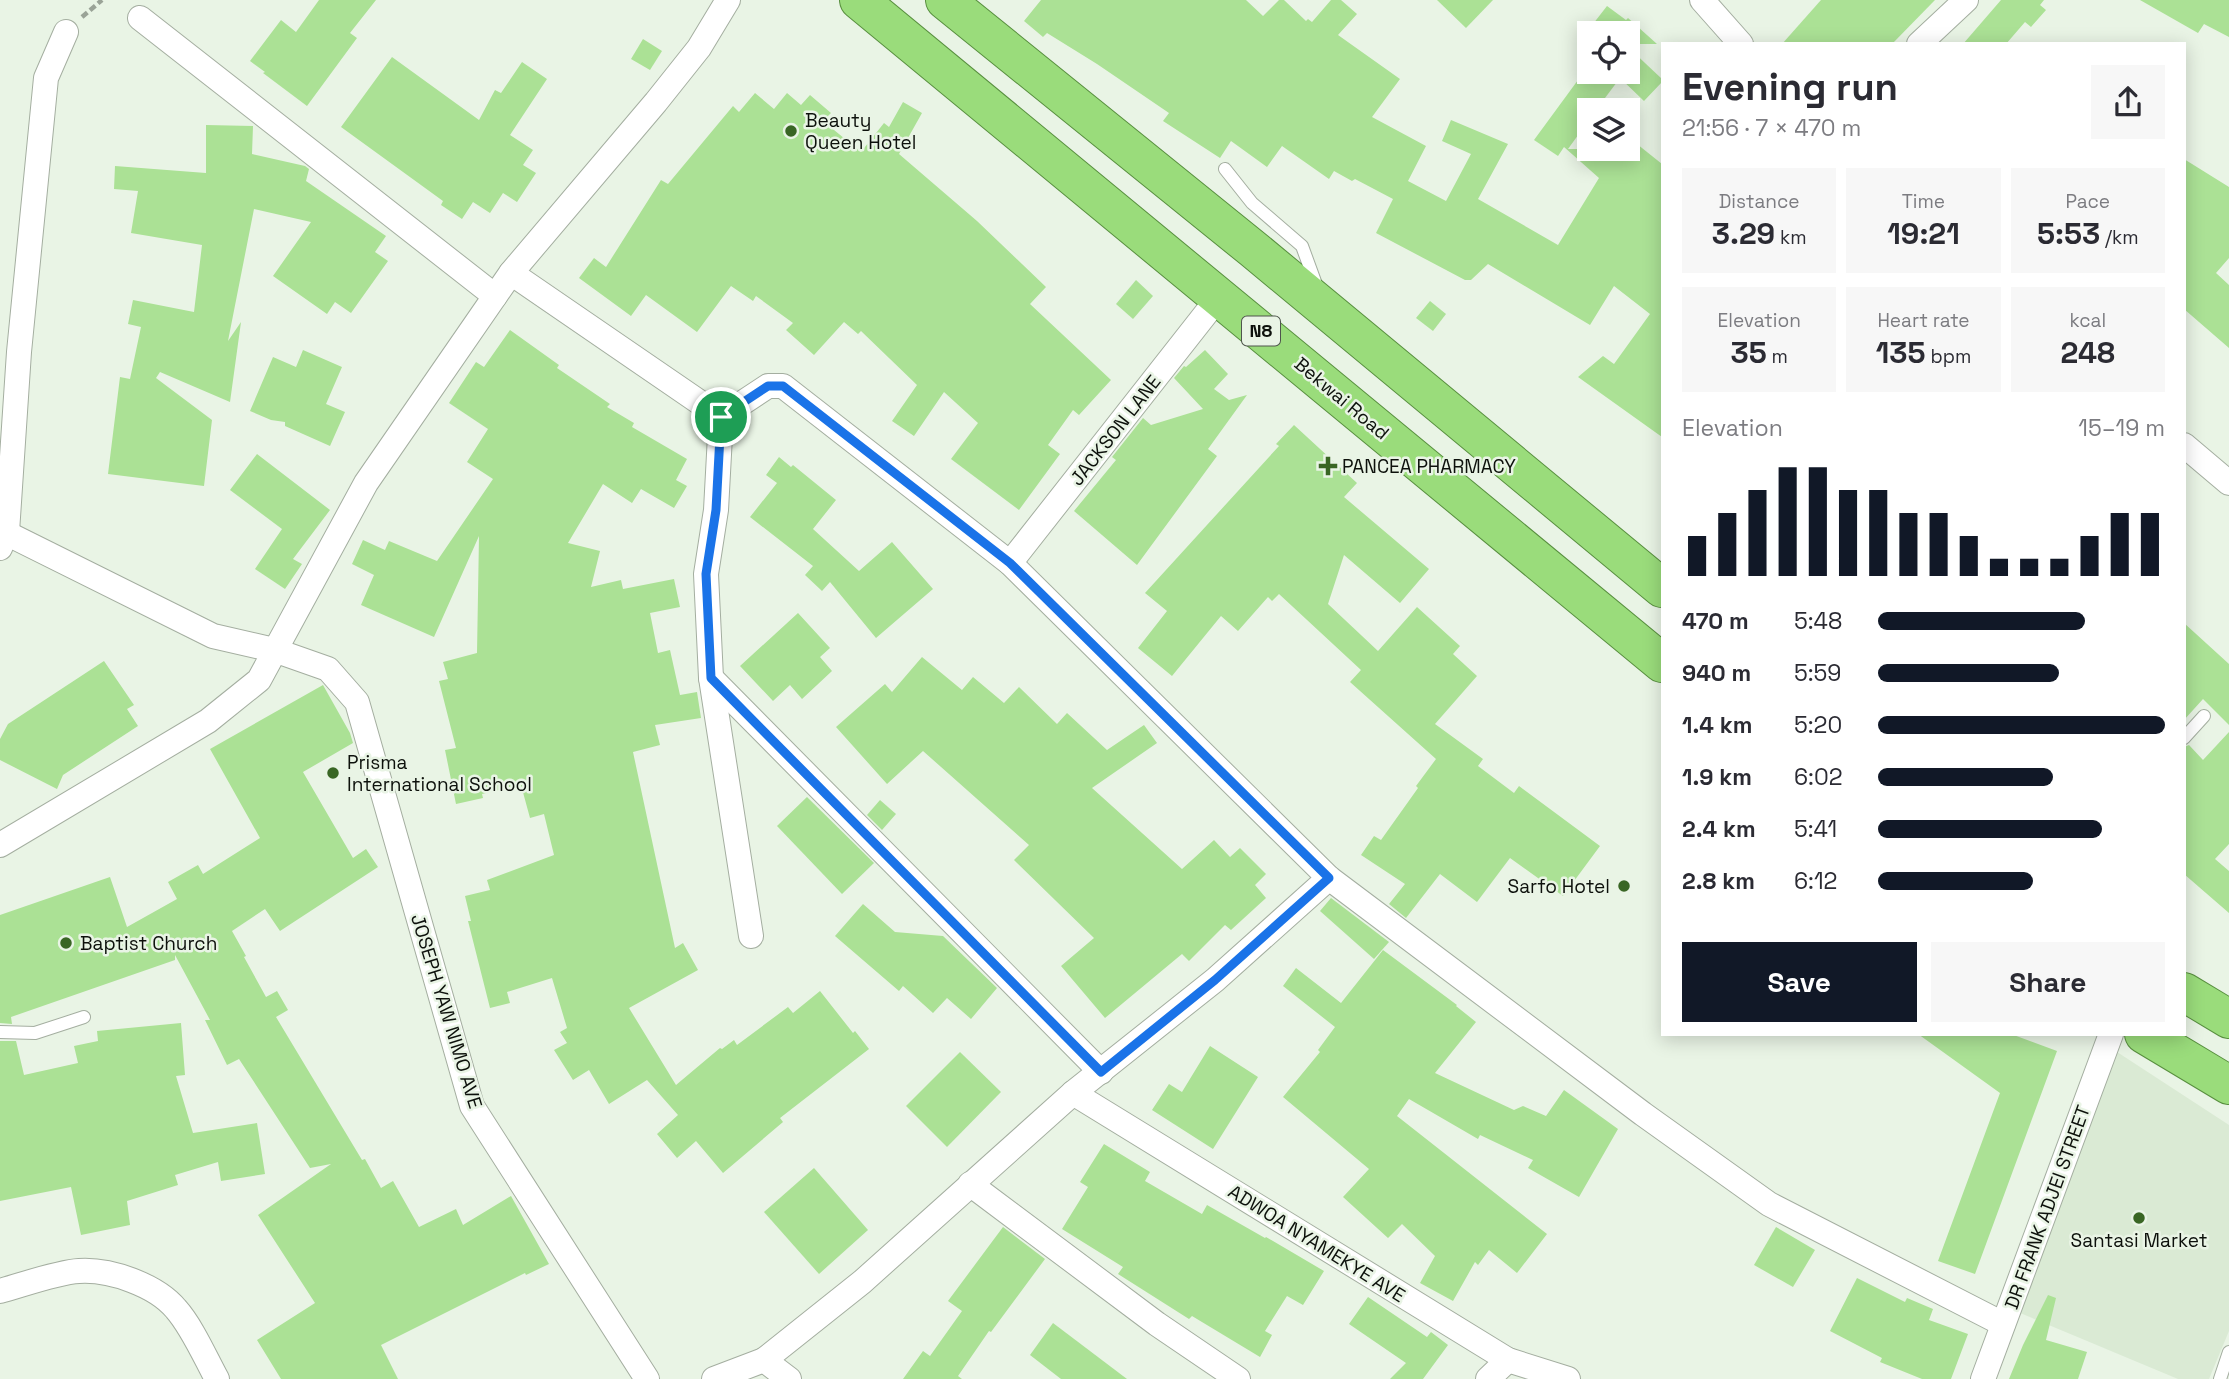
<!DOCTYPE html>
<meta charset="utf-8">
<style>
body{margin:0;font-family:"Space Grotesk",sans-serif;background:#f7f7f7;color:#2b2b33;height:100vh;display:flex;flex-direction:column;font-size:26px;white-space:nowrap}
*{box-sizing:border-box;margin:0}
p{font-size:23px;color:#7c7c81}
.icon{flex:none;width:38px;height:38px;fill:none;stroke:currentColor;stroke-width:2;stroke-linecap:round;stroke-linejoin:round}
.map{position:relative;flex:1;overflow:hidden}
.sheet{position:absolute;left:1661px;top:42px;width:525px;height:994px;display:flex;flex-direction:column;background:#fff;border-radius:0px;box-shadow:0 4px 18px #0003}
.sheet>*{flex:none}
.controls{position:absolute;left:1577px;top:21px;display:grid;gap:14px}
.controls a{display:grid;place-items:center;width:63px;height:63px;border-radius:0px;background:#fff;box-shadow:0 4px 18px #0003;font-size:35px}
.pin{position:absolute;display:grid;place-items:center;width:60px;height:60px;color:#fff;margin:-30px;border:4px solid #fff;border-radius:50%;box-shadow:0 2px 7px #0007}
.round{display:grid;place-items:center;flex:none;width:74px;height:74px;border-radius:0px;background:#f7f7f7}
.head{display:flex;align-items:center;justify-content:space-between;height:119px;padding:0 21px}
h1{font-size:38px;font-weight:700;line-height:52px}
.figures{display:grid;grid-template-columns:repeat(3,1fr);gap:10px;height:119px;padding:7px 21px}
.figures div{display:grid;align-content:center;border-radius:0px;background:#f7f7f7;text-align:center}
.figures b{font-size:30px;font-weight:700}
.figures small{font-size:19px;font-weight:400}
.figures p{font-size:19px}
.chart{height:196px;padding:14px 21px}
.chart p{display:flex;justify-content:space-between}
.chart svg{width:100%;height:126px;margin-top:7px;stroke:#111827;stroke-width:6}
.button{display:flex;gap:14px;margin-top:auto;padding:14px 21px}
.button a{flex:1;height:80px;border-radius:0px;background:#111827;color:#fff;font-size:28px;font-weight:700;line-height:80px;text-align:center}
.button a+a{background:#f7f7f7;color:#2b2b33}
ul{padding:0 21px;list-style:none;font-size:23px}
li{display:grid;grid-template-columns:112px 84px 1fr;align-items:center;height:52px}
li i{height:18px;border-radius:9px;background:#111827}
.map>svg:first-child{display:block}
</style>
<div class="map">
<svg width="2229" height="1379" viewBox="0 0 2229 1379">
<rect width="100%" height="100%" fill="#e9f4e5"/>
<!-- built -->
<polygon fill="#daead4" points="2114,1050 2229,1125 2229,1331 2209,1379 2178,1379 2013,1310"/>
<!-- building -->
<g fill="#abe195">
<polygon points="319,0 376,0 350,33 357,38 307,106 263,73 265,72 250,61 281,20 296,32"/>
<polygon points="1041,0 1246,0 1263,16 1279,0 1284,0 1306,21 1308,19 1312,22 1331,0 1341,0 1357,14 1338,35 1400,79 1372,117 1426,146 1408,181 1446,201 1471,154 1442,141 1451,120 1508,144 1478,199 1558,245 1599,178 1564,147 1558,156 1534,140 1589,65 1589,72 1628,72 1628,47 1662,79 1662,82 1644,101 1620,78 1596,110 1589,110 1589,120 1568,149 1628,149 1628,145 1632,140 1662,164 1662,437 1578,377 1603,356 1614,364 1650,314 1614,286 1590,325 1488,264 1471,280 1465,280 1376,233 1393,199 1355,179 1352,181 1334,171 1329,179 1282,146 1267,167 1231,141 1220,158 1163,121 1169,113 1097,64 1047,33 1043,37 1024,21"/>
<polygon points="1437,0 1493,0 1466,28"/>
<polygon points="1821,0 1935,0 1892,44 1782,44"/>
<polygon points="2001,0 2044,0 2040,5 2046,10 2031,27 2025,22 2006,44 1963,44"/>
<polygon points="2140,0 2229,0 2229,37 2204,24 2198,33"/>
<polygon points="1607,6 1626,20 1628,18 1657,44 1628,44 1628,33 1605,33 1593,24"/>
<polygon points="643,39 662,51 650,70 631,59"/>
<polygon points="392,57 479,120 495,90 501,93 522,62 547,79 510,135 533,150 523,165 536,173 517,202 503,193 490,213 473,202 462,219 441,205 443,201 341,127"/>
<polygon points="755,93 774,109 787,93 801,105 810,95 831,113 823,121 861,152 884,123 889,127 903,102 922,113 899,154 977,221 1046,287 1030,304 1111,380 1079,415 1073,410 1048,445 1060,454 1019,510 951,459 978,423 944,392 914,436 892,421 917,385 861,331 858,334 844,322 814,355 786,330 793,323 756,296 753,301 731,286 697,332 646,295 631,316 579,278 594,258 606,267 661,180 668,184 733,106 739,112"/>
<polygon points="206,125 253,126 252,154 305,166 309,169 306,181 386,236 375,252 388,261 351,313 335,302 327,314 273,276 311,222 254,209 228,341 241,322 230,402 160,372 156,378 212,420 204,486 108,474 120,377 130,379 141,327 128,324 133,300 194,312 202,245 131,233 138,191 114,189 115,166 206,173"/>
<polygon points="2184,159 2229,187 2229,258 2216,273 2229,285 2229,348 2184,309"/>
<polygon points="1136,280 1153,296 1133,319 1116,304"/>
<polygon points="1430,301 1446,314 1433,331 1416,318"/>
<polygon points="510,330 559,365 557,368 610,404 607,407 634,423 632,427 687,459 676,480 687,486 674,508 641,489 632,503 603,484 568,543 600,551 591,587 621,580 623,589 674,579 680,607 650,613 658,653 670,650 680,695 697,692 701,718 655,725 660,745 633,752 675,948 683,943 698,970 629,1008 676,1085 720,1048 722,1049 734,1040 737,1045 788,1007 793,1013 820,991 853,1033 855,1031 869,1049 780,1118 783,1122 723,1173 696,1141 677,1158 657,1134 678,1115 647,1080 609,1104 589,1070 573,1080 554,1050 567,1043 560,1032 567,1028 552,978 507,992 510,1003 490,1008 468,921 471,921 465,896 490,890 487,880 554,855 544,814 530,818 521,785 482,794 483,798 456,804 445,750 456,748 439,681 448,679 443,662 477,653 479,536 434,637 361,605 374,575 352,564 363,540 385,550 389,541 437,561 493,479 467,462 488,429 449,403 476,362 484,367"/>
<polygon points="303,350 342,367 326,404 345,412 330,446 285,426 285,422 271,420 250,411 273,357 296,367"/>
<polygon points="1205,350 1228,374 1214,389 1229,400 1247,395 1208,449 1217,456 1137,565 1074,511 1116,460 1112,457 1143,418 1151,425 1203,409 1174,378 1184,366 1186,367"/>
<polygon points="1294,425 1357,483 1344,497 1429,569 1400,603 1344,555 1328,604 1378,651 1417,607 1460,646 1453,654 1477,676 1435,724 1483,759 1478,766 1514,793 1519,786 1600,846 1563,896 1510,858 1477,902 1440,874 1406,918 1389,904 1405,884 1361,855 1374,836 1381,840 1418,788 1416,786 1436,759 1350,682 1361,670 1279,594 1272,601 1268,597 1238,631 1221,616 1172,676 1138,648 1167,611 1145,593 1279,446 1276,444"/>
<polygon points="257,454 330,510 293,559 302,564 285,589 255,569 282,529 230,490"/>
<polygon points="779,457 791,467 793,465 836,500 813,529 859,571 892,542 933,589 876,638 830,582 822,591 805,575 813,566 750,517 777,483 766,475"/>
<polygon points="798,613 830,648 820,657 832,671 802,699 790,685 773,701 740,666"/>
<polygon points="2184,623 2229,664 2229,725 2203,699 2184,720"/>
<polygon points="922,657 962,690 973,677 1004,703 1019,687 1057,724 1067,713 1107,750 1144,725 1157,743 1092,788 1182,869 1214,840 1230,857 1240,848 1266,874 1255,885 1266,898 1231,930 1225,925 1189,961 1182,954 1105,1018 1061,966 1094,938 1014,860 1029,845 923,751 887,784 836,727 885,684 892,692"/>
<polygon points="104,661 134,705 127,709 138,726 63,775 57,789 0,760 0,739 8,724"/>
<polygon points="323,685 350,733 353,743 303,772 353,858 366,849 378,867 280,931 265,909 232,931 246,956 244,957 266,997 277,991 288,1010 276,1017 362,1160 365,1159 381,1188 393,1181 419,1227 456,1209 463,1225 511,1196 549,1264 526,1275 525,1273 381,1345 398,1379 281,1379 257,1340 315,1303 258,1215 331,1164 310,1168 239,1059 227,1065 205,1020 210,1020 175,955 175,960 11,1017 12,1024 0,1023 0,915 110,877 127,927 177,899 168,882 198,865 203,874 260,838 210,749"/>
<polygon points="2229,732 2229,844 2215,859 2229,871 2229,913 2184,874 2184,747 2189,745 2203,760"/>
<polygon points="807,797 874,863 842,894 777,826"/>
<polygon points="880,800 896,814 882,830 867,815"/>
<polygon points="1331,898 1389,942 1374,959 1320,911"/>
<polygon points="863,904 895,932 943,936 997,988 971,1019 947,998 933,1013 903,986 899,991 835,936"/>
<polygon points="1383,950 1457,1005 1456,1006 1476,1022 1435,1073 1514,1110 1523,1106 1546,1116 1564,1090 1618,1129 1579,1197 1528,1168 1533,1160 1480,1135 1478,1139 1409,1099 1397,1116 1547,1234 1517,1273 1489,1250 1478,1265 1475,1262 1453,1301 1420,1283 1435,1256 1402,1224 1388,1238 1343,1197 1369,1169 1283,1097 1320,1052 1318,1050 1335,1027 1283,986 1296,968 1341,1003"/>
<polygon points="181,1023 185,1075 176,1076 193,1133 257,1123 265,1174 221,1181 218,1162 175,1175 178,1185 127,1201 130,1225 81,1235 71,1187 0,1201 0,1041 16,1041 24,1075 78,1063 74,1046 98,1041 97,1031"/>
<polygon points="1918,1034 2011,1034 2057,1051 1975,1274 1938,1261 2000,1093"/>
<polygon points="1210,1046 1258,1077 1213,1149 1152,1110 1169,1084 1182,1092"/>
<polygon points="960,1052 1001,1092 947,1147 906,1106"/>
<polygon points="1104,1144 1150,1172 1145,1181 1202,1214 1207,1205 1265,1238 1266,1237 1324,1271 1303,1305 1287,1296 1265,1331 1272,1335 1260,1357 1192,1316 1189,1319 1118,1274 1123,1267 1062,1229 1088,1187 1080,1182"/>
<polygon points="814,1168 868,1230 819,1274 764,1212"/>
<polygon points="1003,1227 1045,1259 991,1332 989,1331 958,1376 962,1379 903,1379 923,1351 930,1356 962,1311 948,1301"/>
<polygon points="1776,1227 1815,1250 1793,1287 1754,1265"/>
<polygon points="1857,1278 1905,1302 1907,1298 1933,1309 1929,1320 1968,1334 1951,1379 1922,1379 1880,1362 1882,1358 1830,1331"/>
<polygon points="2048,1295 2056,1298 2046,1340 2087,1352 2078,1379 2009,1379 2023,1345"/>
<polygon points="1368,1297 1427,1337 1431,1332 1448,1345 1423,1379 1390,1379 1406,1363 1349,1324"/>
<polygon points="1053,1323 1127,1379 1061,1379 1030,1355"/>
</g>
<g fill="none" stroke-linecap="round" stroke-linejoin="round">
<defs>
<g id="service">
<polyline points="1225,169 1252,203 1302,246 1317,287"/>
<polyline points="2184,738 2204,716"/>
<polyline points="0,1032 35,1033 84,1017"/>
<polyline points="2220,1379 2229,1352"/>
</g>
<g id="minor">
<polyline points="1702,0 1741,44"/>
<polyline points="140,18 495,296"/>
<polyline points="1919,44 1966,0"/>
<polyline points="511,273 721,417"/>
<polyline points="721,417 768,386 783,386 1010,563 1329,878 1643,1114 1769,1204 2003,1324"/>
<polyline points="721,417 716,510 706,574 711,678 751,936"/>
<polyline points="2184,445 2229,483"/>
<polyline points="0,530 213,636 274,650 328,669 357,702 472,1106 647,1379"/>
<polyline points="0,548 7,532 19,352 46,78 66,32"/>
<polyline points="1010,563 1219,297"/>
<polyline points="711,678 1101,1072"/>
<polyline points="0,845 208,721 259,680 366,483 511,273 656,102 699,48 728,0"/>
<polyline points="1073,1093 1508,1360 1568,1379"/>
<polyline points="970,1184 1157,1324 1238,1379"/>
<path d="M0,1291C22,1285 58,1272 79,1271C110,1269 156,1285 176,1309C192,1327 205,1357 217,1379"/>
<polyline points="764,1360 789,1379"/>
<polyline points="714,1379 764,1360 862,1282 1073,1093 1215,980 1329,878"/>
<polyline points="1488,1379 1508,1360"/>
<polyline points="1983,1379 2111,1034"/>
</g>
<g id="trunk">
<polyline points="859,0 1662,663"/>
<polyline points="945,0 1253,249 1662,588"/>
<polyline points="2184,992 2229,1019"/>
<polyline points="2144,1034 2229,1085"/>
</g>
</defs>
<!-- service casing -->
<use href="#service" stroke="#a4aea0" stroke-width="14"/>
<!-- minor casing -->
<use href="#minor" stroke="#a4aea0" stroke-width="26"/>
<!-- trunk casing -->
<use href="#trunk" stroke="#588f3f" stroke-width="40"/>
<!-- path -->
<polyline stroke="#9aa397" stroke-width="4.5" stroke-dasharray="7 3.5" stroke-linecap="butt" points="82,17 102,0"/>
<!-- service -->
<use href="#service" stroke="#fff" stroke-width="12"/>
<!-- minor -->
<use href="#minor" stroke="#fff" stroke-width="24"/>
<!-- trunk -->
<use href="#trunk" stroke="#9adc7b" stroke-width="38"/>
</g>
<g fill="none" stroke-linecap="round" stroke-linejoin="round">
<defs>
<polygon id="route" points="768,386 783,386 1010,563 1329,878 1215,980 1101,1072 711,678 706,574 716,510 721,417"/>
</defs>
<!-- route casing -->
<use href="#route" stroke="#fff" stroke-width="14"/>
<!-- route -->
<use href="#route" stroke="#1a73e8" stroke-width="9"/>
</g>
<!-- markers -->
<g fill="#396624" stroke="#e9f4e5" stroke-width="2.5">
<circle cx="791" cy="131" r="7"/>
<path d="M1324.5 455.5h7v7h7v7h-7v7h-7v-7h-7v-7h7z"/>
<circle cx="333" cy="773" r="7"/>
<circle cx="1624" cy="886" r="7"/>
<circle cx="66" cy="943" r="7"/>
<circle cx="2139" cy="1218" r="7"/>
</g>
<g text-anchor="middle" stroke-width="5" stroke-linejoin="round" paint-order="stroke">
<!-- shield labels -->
<rect fill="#e9f4e5" stroke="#4f554d" stroke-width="2" x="1242" y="316.5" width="38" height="29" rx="5"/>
<g font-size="18" font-weight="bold" fill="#0d110c">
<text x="1261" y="337">N8</text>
</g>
<!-- poi labels -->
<g font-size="19" fill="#0d110c" stroke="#e9f4e5" text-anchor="start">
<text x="805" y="127">Beauty<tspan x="805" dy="22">Queen Hotel</tspan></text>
<text x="1342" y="473">PANCEA PHARMACY</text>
<text x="347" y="769">Prisma<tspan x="347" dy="22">International School</tspan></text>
<text x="1610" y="893" text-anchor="end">Sarfo Hotel</text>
<text x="80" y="950">Baptist Church</text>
<text x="2139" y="1247" text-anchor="middle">Santasi Market</text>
</g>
<!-- street labels -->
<g font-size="19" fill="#0d110c" stroke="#e9f4e5">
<text transform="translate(1342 398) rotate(40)" y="7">Bekwai Road</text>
<text transform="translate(1115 430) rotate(-52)" y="7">JACKSON LANE</text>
<text transform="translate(447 1011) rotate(73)" y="7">JOSEPH YAW NIMO AVE</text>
<text transform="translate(2047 1207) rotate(-70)" y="7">DR FRANK ADJEI STREET</text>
<text transform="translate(1317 1243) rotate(32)" y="7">ADWOA NYAMEKYE AVE</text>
</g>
</g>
</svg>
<div class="controls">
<a><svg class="icon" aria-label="locate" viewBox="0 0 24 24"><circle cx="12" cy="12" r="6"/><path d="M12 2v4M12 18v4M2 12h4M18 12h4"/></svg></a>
<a><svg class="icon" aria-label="layers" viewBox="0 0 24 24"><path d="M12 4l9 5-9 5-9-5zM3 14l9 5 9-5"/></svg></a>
</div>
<div class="pin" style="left:721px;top:417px;background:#1e9e55"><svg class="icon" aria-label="arrive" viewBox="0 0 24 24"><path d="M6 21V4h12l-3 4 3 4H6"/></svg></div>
<section class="sheet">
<div class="head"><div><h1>Evening run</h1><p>21:56 · 7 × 470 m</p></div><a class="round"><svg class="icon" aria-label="share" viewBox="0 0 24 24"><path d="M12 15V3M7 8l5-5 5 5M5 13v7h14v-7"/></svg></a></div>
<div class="figures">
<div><p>Distance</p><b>3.29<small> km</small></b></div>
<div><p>Time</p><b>19:21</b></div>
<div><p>Pace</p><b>5:53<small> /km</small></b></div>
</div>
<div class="figures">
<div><p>Elevation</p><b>35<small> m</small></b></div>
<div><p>Heart rate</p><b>135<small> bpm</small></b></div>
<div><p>kcal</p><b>248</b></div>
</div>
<div class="chart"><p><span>Elevation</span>15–19 m</p>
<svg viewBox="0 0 160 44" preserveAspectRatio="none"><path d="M5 44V30M15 44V22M25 44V14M35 44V6M45 44V6M55 44V14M65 44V14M75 44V22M85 44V22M95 44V30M105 44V38M115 44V38M125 44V38M135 44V30M145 44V22M155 44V22"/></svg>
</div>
<ul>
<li><b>470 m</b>5:48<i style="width:72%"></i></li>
<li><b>940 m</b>5:59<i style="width:63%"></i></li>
<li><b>1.4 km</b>5:20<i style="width:100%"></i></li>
<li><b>1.9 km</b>6:02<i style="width:61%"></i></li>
<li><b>2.4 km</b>5:41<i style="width:78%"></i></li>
<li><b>2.8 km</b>6:12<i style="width:54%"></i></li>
</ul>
<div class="button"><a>Save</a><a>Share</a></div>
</section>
</div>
